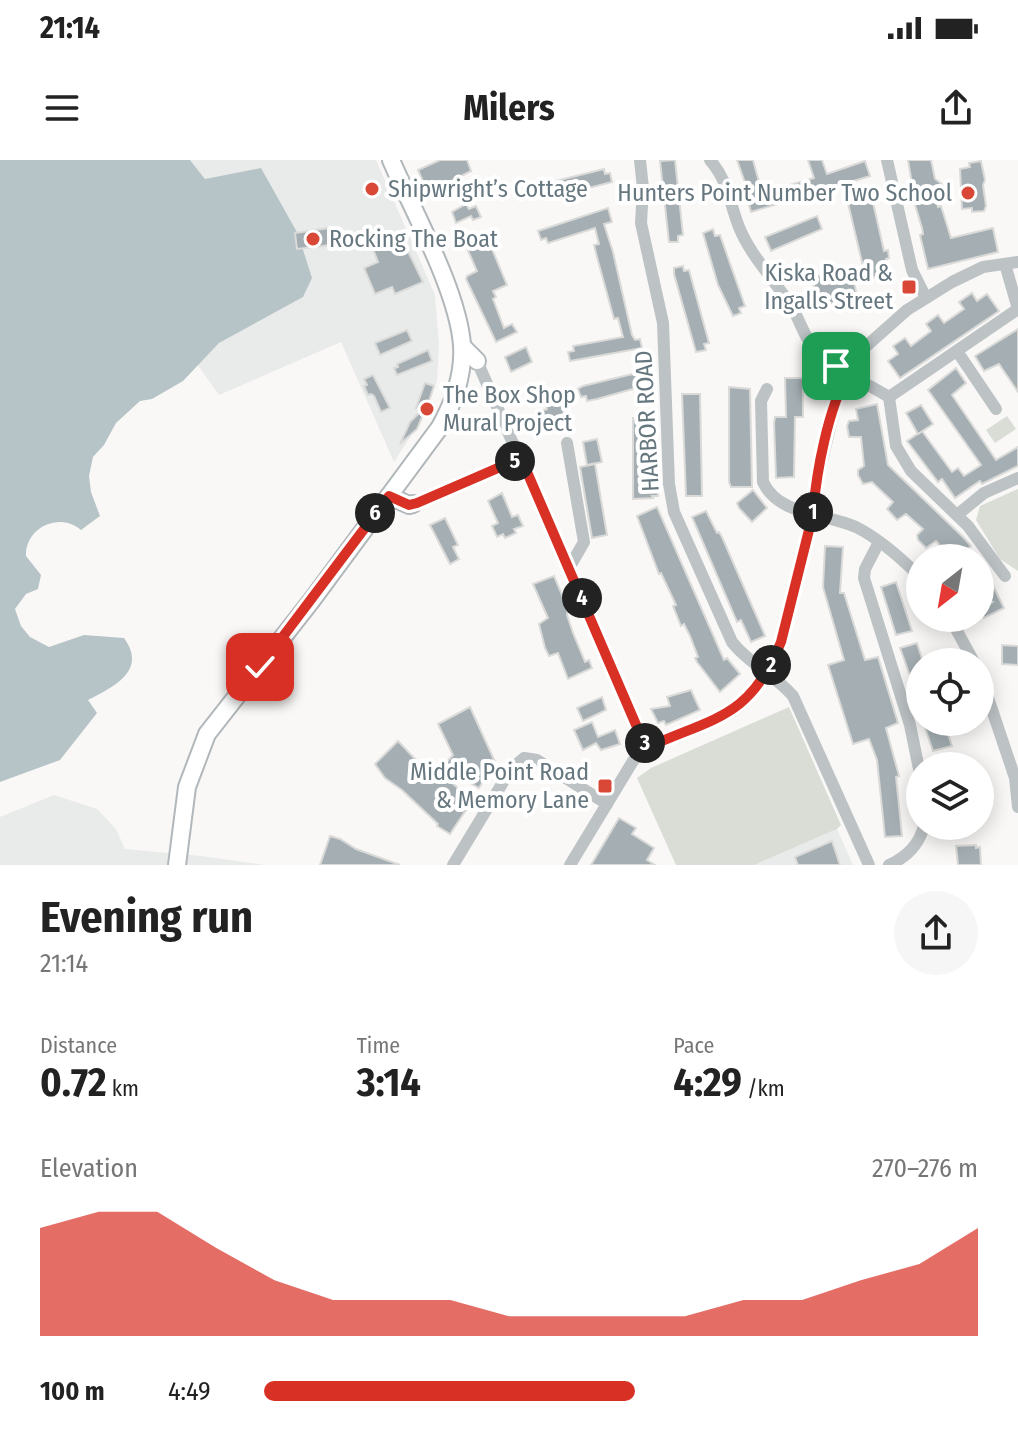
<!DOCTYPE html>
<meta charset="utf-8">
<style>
body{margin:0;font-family:"Fira Sans Condensed",sans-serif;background:#f6f6f6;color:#222;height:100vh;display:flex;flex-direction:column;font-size:30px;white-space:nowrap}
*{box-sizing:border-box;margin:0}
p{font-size:26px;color:#767676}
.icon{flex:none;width:44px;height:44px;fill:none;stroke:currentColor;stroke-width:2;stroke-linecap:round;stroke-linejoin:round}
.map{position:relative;height:705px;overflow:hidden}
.drawer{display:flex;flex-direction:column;background:#fff;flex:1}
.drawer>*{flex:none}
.needle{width:52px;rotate:211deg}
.controls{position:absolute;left:906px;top:384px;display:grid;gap:16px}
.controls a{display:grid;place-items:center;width:88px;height:88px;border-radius:50%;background:#fff;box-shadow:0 4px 20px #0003;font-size:40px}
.pin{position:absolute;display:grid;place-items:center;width:68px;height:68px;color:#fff;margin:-34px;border-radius:16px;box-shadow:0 4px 12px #0006}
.km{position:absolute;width:40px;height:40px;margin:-20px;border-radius:50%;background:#222;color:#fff;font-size:22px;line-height:40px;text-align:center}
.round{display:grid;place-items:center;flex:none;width:84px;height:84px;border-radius:42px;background:#f6f6f6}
.head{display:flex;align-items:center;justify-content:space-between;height:136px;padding:0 40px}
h1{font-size:44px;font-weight:700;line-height:60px}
.metrics{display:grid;grid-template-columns:repeat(3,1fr);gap:12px;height:136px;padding:8px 40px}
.metrics div{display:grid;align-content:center}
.metrics b{font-size:40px;font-weight:700}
.metrics small{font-size:22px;font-weight:400}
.metrics p{font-size:22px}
.chart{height:224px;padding:16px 40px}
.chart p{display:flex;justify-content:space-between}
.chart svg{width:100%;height:144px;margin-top:8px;fill:#d93025;opacity:.7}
ul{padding:0 40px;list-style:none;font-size:26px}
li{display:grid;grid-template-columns:128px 96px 1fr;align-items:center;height:60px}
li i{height:20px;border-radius:10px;background:#d93025}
.status{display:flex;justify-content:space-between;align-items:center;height:56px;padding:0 40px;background:#fff;direction:ltr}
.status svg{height:22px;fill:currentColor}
header{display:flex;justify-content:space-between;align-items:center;height:104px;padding:0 40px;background:#fff;font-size:36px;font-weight:700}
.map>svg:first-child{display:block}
</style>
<div class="status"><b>21:14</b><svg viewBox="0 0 49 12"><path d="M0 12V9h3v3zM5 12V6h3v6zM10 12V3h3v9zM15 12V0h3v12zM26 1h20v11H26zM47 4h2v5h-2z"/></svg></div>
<header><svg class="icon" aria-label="menu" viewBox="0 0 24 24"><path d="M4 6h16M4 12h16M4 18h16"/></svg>Milers<svg class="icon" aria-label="share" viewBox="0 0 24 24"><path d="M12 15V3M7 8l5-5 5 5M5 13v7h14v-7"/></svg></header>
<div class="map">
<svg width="1018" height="705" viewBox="0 0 1018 705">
<rect width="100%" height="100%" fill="#f9f8f6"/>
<!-- built -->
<g fill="#e9eaea">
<polygon points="190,0 376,0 435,135 439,184 437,221 419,263 394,302 341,182 219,235 197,204 219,183 245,168 298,74 261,9 205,19"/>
<polygon points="54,635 97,649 116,669 125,689 201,696 265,705 0,705 0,657"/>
<polygon points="837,669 853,705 754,705"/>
</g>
<!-- green -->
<g fill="#d9ddd6">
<polygon points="1007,256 1016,269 995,283 986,270"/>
<polygon points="1018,329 1018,411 1000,399 976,360 980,346"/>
<polygon points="789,547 841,665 837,669 754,705 676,705 637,618 651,608"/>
</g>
<!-- water -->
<path fill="#b7c4c7" d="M0,0H190L205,19L261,8L298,74L312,118L303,137L219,183L183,221L152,239L140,241L116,263L104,285L93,297L89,316L91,332L100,356L81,370C59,351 25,368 26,396L41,415L38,429L26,434L15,449L21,466L30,477L49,487L84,475L124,478C148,511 113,527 88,540L97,553L60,600L0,622Z"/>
<!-- building -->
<g fill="#a5afb3" stroke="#dadad9" stroke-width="2">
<polygon points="440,0 467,0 471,11 428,33 418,10"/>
<polygon points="675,0 683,75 678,76 678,82 669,82 660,1"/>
<polygon points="737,0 753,0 762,33 814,18 808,0 822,0 827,14 865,1 870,16 751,52 747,37 750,37"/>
<polygon points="908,0 931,0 935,19 942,24 934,26 938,47 941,46 951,78 993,68 998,92 928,109 920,75 923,74 922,68 911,31 913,30"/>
<polygon points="981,1 985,20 983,25 986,46 984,51 972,52 972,48 962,49 960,9 970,7 969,3"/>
<polygon points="604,9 605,14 610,13 612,22 542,40 539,30 545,29 544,24"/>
<polygon points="872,38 884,91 888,90 889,98 886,99 889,114 866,119 848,43"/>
<polygon points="466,44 469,49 476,46 481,57 473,60 471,56 456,63 452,52"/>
<polygon points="608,48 612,62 604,64 613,92 632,175 635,180 640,179 642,188 570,201 568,192 574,191 573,186 623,177 618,158 614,159 597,97 594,85 599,84 595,68 548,83 546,78 541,80 538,71"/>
<polygon points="817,56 822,69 771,91 765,77"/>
<polygon points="329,68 331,85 297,89 295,73"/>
<polygon points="713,69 715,76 720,75 745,146 739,148 741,153 733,156 718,125 703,73"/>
<polygon points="401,77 423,122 395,134 392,127 375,134 364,108 378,102 373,89"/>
<polygon points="487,77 507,125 493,131 496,137 493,139 504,168 512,164 517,172 496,182 466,119 467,116 477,111 466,86"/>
<polygon points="683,106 684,111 689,110 709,183 704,184 706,190 696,192 674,114 674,108"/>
<polygon points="828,114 828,121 853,116 857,137 825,145 824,138 817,139 812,117"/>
<polygon points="972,133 977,141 987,134 999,151 900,218 888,201 898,194 893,186 905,178 911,186 931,171 926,164 938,155 944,163 964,149 959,142"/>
<polygon points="1018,169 1018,232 999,204 984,211 975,196"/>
<polygon points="407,170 412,181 380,195 375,183"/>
<polygon points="526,187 532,202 511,212 505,197"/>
<polygon points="428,190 432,201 397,215 394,208 398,207 397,204"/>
<polygon points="956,208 966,223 952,235 996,300 1018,287 1018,306 982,324 980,321 955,338 942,319 938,322 907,281 922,271 952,312 958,308 964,316 981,305 928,230"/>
<polygon points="649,210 651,219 646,221 647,225 597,239 587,241 586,236 581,237 578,229 583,226"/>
<polygon points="373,215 390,248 381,252 374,236 371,234 368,235 364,226 367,225 364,219"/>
<polygon points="785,218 803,218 803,257 795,257 794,317 776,318 774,263 775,257 786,257"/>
<polygon points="425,223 434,226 429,241 416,248"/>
<polygon points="729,227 750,229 752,327 731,327 729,322"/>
<polygon points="682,234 700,234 702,336 686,336"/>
<polygon points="561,239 567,252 543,263 538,252 547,249 546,246"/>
<polygon points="877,244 888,305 963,377 971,386 965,392 962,388 951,398 936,381 926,388 918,380 917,375 923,369 906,354 897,360 887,349 893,342 872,322 863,324 858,315 858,310 864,306 861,277 849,277 847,266 849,261 858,260 856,249"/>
<polygon points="427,245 417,269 400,284 410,262"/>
<polygon points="921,245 933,264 918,274 906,253"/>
<polygon points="633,258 655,259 658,336 652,336 653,338 633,339"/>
<polygon points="597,279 602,302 587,305 583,282"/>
<polygon points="595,304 607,375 592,378 580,307"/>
<polygon points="753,330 767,348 752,362 739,348 737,343"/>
<polygon points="502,333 512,357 518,355 523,366 514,369 516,373 505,378 503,374 497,377 492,366 498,363 488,341"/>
<polygon points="657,347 724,500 727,498 740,514 720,532 697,502 695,498 698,497 690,476 684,464 681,466 673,446 676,445 661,413 659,414 637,356"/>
<polygon points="706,351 717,373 719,372 722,377 763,471 765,476 751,482 741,460 737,462 692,357"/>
<polygon points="445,358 458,385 453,387 459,399 450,404 430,365"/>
<polygon points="825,386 843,387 840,433 844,433 865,500 878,497 898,563 886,568 899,616 896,617 902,676 885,677 877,600 869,579 853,584 828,505 844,500 823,427"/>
<polygon points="980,399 1004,448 984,458 980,449 993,442 980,434"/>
<polygon points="554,416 568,449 567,455 573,473 585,502 589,500 592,508 568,519 558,493 549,496 545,488 539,464 548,458 533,424"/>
<polygon points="896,422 912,471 896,475 881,427"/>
<polygon points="917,483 923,502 920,502 918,538 900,488"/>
<polygon points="1002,485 1018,486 1018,505 1002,504"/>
<polygon points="691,530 700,550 666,565 664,561 658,563 651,549 670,546 667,537"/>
<polygon points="602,537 606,550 583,561 577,548"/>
<polygon points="470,547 495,602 479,628 442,607 453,595 438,564"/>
<polygon points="592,562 598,577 615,570 620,584 601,590 596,583 583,590 574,570"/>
<polygon points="923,562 944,562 952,586 933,591"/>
<polygon points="398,581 433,618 439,611 472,641 450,674 437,666 438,664 402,630 385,618 375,604"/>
<polygon points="619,658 636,668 632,674 654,688 647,700 655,705 591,705"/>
<polygon points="330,676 340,679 356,689 400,705 320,705"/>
<polygon points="832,681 840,705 798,705 795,697"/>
<polygon points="976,685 976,688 980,687 981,705 958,705 956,686"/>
</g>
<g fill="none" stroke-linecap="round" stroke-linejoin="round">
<defs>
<g id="major">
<polyline points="462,186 477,201"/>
<polyline points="389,336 409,345 413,344"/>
<path d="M177,705L187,627L207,574L312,440L440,267C454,242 464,214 462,185C458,131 413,51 391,0"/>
</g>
</defs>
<!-- major casing -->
<use href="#major" stroke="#b1b7ba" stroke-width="20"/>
<!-- minor -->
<g stroke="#bdc3c5" stroke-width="12">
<path d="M640,0L643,28L641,63L663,163L669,324L674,352L732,482C749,504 775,515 793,536L869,705"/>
<path d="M710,0C729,22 729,42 739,67C751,97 776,121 793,149C801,163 804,178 817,191C836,210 866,223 889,237L896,286L911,311L968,366L1005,416"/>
<polyline points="887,0 912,110 926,138"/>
<polyline points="1005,104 1018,149"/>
<polyline points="957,191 996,249"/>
<polyline points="477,201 646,588"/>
<path d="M767,229L761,241L763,322C779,356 825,353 856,367C880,379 901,398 920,417"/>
<polyline points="889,237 1018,149"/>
<polyline points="567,283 584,382 569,408"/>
<polyline points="413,344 521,298"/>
<polyline points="957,355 984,333 1018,318"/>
<polyline points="879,382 865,409 864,418 910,565 920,614"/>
<polyline points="950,458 974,502"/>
<polyline points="980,514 1015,618 1018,647"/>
<polyline points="453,705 511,609 524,598 537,600 607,644"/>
<path d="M570,705L633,601C658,576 693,572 724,556C752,543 770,510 781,482L813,354L814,334L838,234L863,189L907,150L952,122L983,107L1018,102"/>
<path d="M889,705C907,697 919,685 924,666"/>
</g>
<!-- major -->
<use href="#major" stroke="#fff" stroke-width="16"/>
</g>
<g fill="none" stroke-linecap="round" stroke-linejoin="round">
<defs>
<path id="route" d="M260,507L389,336L409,345L417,343L521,298L646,588C714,557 750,559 781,482L813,354C816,313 828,248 849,212L836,206"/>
</defs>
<!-- route casing -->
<use href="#route" stroke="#fff" stroke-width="16"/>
<!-- route -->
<use href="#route" stroke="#d93025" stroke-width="10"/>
</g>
<!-- markers -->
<g fill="#d94836" stroke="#fff" stroke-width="3">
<circle cx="372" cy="29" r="8"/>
<circle cx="968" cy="33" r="8"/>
<circle cx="313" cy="79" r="8"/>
<rect x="901" y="119" width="16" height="16" rx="4"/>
<circle cx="427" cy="249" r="8"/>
<rect x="597" y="618" width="16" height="16" rx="4"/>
</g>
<g text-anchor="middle" stroke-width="8" stroke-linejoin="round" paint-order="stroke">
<!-- poi labels -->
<g font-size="24" fill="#66777f" stroke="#fff" text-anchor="start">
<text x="388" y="37">Shipwright’s Cottage</text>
<text x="952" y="41" text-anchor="end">Hunters Point Number Two School</text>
<text x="329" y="87">Rocking The Boat</text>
<text x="893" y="121" text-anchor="end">Kiska Road &amp;<tspan x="893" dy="28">Ingalls Street</tspan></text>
<text x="443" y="243">The Box Shop<tspan x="443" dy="28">Mural Project</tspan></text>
<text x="589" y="620" text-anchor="end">Middle Point Road<tspan x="589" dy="28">&amp; Memory Lane</tspan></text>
</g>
<!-- street labels -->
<g font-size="24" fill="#66777f" stroke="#fff">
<text transform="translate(647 261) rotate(-93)" y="8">HARBOR ROAD</text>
</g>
</g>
</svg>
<div class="controls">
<a><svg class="needle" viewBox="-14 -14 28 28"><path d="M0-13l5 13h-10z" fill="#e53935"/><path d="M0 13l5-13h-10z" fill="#767676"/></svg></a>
<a><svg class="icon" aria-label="locate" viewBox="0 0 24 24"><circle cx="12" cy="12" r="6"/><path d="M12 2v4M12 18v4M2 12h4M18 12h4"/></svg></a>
<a><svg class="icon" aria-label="layers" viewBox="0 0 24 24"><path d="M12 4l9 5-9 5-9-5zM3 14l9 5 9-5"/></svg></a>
</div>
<div class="pin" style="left:836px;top:206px;background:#1e9e55"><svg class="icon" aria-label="arrive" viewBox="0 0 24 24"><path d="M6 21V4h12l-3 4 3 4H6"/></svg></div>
<div class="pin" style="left:260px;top:507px;background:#d93025"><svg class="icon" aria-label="check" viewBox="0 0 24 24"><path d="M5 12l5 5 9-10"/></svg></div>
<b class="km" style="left:813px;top:352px">1</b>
<b class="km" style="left:771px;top:505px">2</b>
<b class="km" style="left:645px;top:583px">3</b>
<b class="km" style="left:582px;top:438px">4</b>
<b class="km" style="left:515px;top:301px">5</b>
<b class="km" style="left:375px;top:353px">6</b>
</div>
<section class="drawer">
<div class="head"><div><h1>Evening run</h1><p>21:14</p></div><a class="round"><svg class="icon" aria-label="share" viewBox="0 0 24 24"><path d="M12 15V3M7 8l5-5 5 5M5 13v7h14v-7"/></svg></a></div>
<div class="metrics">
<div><p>Distance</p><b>0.72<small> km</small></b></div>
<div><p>Time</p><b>3:14</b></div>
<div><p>Pace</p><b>4:29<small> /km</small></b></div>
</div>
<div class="chart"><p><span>Elevation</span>270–276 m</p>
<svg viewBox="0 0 160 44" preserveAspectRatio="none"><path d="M0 44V11L10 6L20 6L30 17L40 27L50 33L60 33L70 33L80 38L90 38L100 38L110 38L120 33L130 33L140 27L150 22L160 11V44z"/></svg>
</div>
<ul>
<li><b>100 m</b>4:49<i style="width:52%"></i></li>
</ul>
</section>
